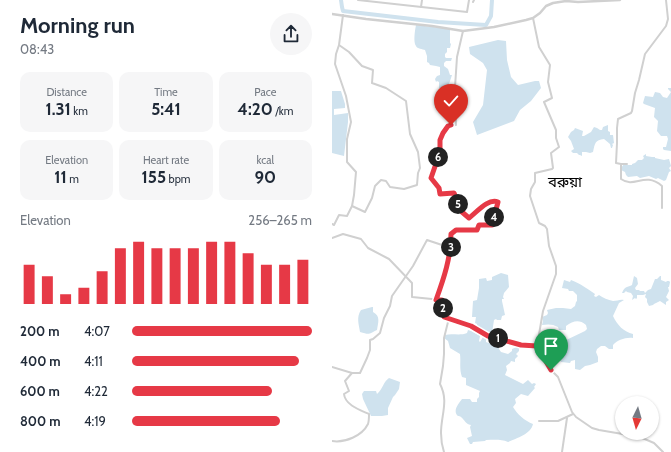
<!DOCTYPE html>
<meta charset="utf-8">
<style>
body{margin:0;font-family:Cabin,"Noto Sans Bengali",sans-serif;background:#f6f6f7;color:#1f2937;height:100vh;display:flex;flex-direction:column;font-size:15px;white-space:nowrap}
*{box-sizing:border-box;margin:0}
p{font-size:13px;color:#747a83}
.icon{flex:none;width:22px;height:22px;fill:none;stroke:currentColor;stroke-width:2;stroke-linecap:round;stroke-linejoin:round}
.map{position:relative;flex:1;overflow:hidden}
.side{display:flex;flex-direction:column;background:#fff;width:332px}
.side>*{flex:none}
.needle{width:26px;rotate:185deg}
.fabs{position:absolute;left:283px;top:396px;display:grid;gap:8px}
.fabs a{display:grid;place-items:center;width:44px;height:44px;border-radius:50%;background:#fff;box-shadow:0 1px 3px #0004;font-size:20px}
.pin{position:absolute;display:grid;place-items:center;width:34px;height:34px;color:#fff;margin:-41px -17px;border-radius:50% 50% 50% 0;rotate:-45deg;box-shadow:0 0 4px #0007}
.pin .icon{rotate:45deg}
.km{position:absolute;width:20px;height:20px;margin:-10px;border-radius:50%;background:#222;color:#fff;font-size:11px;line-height:20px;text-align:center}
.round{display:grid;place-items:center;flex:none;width:42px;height:42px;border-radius:21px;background:#f6f6f7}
.head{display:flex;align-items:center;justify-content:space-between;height:68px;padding:0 20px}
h1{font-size:22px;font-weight:800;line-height:30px}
.metrics{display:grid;grid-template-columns:repeat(3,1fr);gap:6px;height:68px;padding:4px 20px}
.metrics div{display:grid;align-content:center;border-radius:10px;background:#f6f6f7;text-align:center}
.metrics b{font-size:17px;font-weight:800}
.metrics small{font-size:11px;font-weight:400}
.metrics p{font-size:11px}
.chart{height:112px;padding:8px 20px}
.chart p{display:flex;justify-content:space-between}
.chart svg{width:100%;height:72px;margin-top:4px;stroke:#e63946;stroke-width:6}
ul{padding:0 20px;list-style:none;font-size:13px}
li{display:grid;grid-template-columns:64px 48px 1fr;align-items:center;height:30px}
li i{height:10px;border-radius:5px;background:#e63946}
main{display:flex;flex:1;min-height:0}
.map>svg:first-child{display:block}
</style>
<main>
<section class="side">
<div class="head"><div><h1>Morning run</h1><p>08:43</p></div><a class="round"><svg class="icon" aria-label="share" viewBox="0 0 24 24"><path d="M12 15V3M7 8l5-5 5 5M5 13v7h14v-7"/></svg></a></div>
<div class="metrics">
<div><p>Distance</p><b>1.31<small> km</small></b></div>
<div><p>Time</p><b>5:41</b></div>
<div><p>Pace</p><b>4:20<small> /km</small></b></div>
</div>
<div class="metrics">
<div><p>Elevation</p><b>11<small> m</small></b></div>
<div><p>Heart rate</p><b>155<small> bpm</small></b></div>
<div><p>kcal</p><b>90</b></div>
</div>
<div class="chart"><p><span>Elevation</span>256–265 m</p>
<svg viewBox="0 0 160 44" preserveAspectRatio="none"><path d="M5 44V20M15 44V27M25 44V38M35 44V34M45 44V24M55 44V10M65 44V6M75 44V10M85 44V10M95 44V10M105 44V6M115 44V6M125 44V13M135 44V20M145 44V20M155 44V17"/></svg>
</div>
<ul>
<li><b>200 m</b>4:07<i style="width:100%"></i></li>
<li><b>400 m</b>4:11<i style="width:93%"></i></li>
<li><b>600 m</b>4:22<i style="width:78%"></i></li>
<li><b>800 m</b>4:19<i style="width:82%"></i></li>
</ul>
</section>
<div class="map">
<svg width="339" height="452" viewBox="0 0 339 452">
<rect width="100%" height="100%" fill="#fff"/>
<!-- water -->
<g fill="#cfe2ee">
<path d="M84,25L118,29V43L119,44L118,48H115V52L113,54V57L114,58H120L119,61H114L112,63V66L116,69L118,75H120L117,84L118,87L116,89C113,87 110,89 107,88V82L105,81L104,82L103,79L105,76L108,75V67L104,66L98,65L97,63L95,62V56L93,50C91,49 85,49 84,46C81,42 83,30 84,25Z"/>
<polygon points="166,40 174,41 175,60 179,77 186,85 203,81 207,81 209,88 199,101 188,110 182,121 145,135 141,122 151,105 155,70 151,63 138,54 137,47"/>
<polygon points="336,88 339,88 339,151 332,150 331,149 331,147 334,147 336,139 335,136 329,136 325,131 326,121 322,117 323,108 312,104 311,103 313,96 321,97 323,92 328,93 331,97 335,98 339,92 336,89"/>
<polygon points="0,91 9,91 13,104 13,108 2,109 2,115 16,113 16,122 12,156 0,153"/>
<path d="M276,125V131L278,132V135H281L282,143L280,144L281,145L280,148H279L278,144L272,139C263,140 263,143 261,152L258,153L254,152H250V156L248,155H247L245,153H241L239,151L242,149L239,141L236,137L239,132L242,130L243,128L251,131L250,136H252L259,132L262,127L265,128L268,130H270L271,127Z"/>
<polygon points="314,154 314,156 320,157 323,157 323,158 332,160 337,159 339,166 337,168 339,171 337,172 334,180 332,181 326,178 324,179 317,176 308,178 305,176 296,177 294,175 293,172 289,170 289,168 292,164 295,165 300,165 300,164 303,163 306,160 310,160 312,158 311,156"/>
<polygon points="169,273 176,275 177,287 172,293 171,297 172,299 170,299 170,301 173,315 170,316 169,320 165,320 164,319 162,320 160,333 150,330 141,325 145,326 145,324 143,323 144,317 140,317 141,301 145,300 147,288 147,279 154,278 155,281 160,280 160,277"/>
<path d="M302,276L305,278L306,284L303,288L304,290H307L308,291H312L313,293L316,290L319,289L323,279H325L328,276H329V280L334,282L335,281H337L338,282L337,287H336L337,291L334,297L337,300L334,302V305L328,301L322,304L321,305L317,306L315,302V299L313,297L314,294L311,295H305V298L304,299L303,298L300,300L301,296L299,293L295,292L294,291L292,293H290C293,286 294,288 300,285Z"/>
<path d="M232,280L238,282L239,280C249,284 254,288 263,294L262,296L264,297L267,295C271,298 276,300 281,301C285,301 288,299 292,300L287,303L281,316C285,325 292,332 301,334V338C294,337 285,340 281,345V349H277L273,346H269L265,349L264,352L266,357V362L258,365L253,366L248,370L243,369V360L239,361L238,363L229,362L227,359L229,347L228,343L253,331L255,329L254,325C247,319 241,321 234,326V330H227L226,327C221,324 216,324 210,325L211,321L210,317L215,315L216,313L215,310L224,308H231L239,309L243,306L244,302L245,301V295L241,291H237L236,289L230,288Z"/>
<path d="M40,307H41V312C49,316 46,323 45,330C37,334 38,335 28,332C27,325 24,317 29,310Z"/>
<path d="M136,330L139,331L148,336L147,341L148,342L151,337L154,339V342L162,345L167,346V349L169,352L176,354L180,351V349L187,346V351L184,354L186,356L183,359V362L179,361L178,363L174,366L175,370L173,375L191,384L196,380L200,384L202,383L204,384L202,387L203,388L196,396L189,394L183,399L184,403L181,407C185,414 193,421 201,424C199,434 185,438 176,442C169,439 162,440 154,440L153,441L141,442L140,444H138L135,438L140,436L138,427L139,425C133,424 133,420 129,417C128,416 127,416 126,416C120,411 127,403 130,399H138L140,402H145V399L147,397V393L148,391L134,385V378L130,377C127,369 129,362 128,354L118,348L116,341L112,338L113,335C120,333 128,336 135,333Z"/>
<path d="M57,378L68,382L67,389L63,395L61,397L56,408V415L50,416H39L31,399L30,394L32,391H44L45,394C51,389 51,382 57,378Z"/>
</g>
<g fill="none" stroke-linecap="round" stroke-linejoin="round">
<!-- river -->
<polyline stroke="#cfe2ee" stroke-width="4" points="9,0 10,7 11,11 106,22 154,25 159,16 160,0"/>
<!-- minor -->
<g stroke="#d0d0d0" stroke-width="2">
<polyline points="26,0 135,12 137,0"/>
<polyline points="141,2 142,0"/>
<polyline points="89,7 90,0"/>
<polyline points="201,18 207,47 218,65 216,82 220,98 212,102 224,130 224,138 227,147 219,153 221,168 220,169 203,173 203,182 199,189 198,196 207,223 213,226 215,229 217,246 224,266 224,274 211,311 205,346 219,370 226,377 240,412 244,417 260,428 267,430 308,437 322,443 331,452"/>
<polyline points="7,45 17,52 30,66 41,70 40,83 54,88 74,101 78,134 86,152 88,168 86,173 85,185 72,189 58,187 54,181 49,180 43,186 40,198 33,212 20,206"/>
<polyline points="289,164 295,164"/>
<path d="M330,208V186C312,171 303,189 289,179V164L284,163L285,143V128L286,119L299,113L300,111L303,93L307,80L313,54L334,26L336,19L334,0"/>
<polyline points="0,224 2,225 7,215 15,216 20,206 22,195 24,172 15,162 15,139 19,122 14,96 3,64 4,54 7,45 11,15"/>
<polyline points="0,238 11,234 29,239 36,248 57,259 80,283 80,297 110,300 112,317 117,318"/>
<path d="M104,300C113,278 119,257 119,234L124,230H145L147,225H160L166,202C156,197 144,212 137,218L130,212L121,193L108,194L107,188L99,178L108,152V140L111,133L116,126L119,125H124L123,87L125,57L131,31"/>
<polyline points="0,367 20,373 28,373 35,358 38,350 38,340 41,339 48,333 52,318 58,306 60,296 81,266 95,240 119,248"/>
<polyline points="207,421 226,421 241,414"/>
<path d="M0,441C13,443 30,436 36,424C37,421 37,417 37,414C28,410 13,405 12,394L17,391L13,381L20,373"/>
<path d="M112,452C110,446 109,440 109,433C109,415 117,401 108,384L111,366L112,354V338L117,318L139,327L156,336L189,345L205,346"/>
<polyline points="230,452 235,418"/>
</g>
<!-- tertiary -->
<polyline stroke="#d0d0d0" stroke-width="2.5" points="0,14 34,19 100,26 131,31 162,27 194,20 201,18 208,13 214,6 221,3 234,1 246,2 288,0"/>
</g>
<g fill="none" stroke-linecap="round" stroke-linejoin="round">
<defs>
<path id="route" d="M119,125L116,126L111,133L108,140V152L99,178L107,188L108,194L122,193L130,212L137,218C145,212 156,198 166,202L160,225H147L145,230H124L119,234C119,257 112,278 104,300H110L112,317L139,326L156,336L189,345L205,346L219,370"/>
</defs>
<!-- route casing -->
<use href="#route" stroke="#fff" stroke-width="8"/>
<!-- route -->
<use href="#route" stroke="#e63946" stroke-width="5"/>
</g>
<g text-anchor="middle" stroke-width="4" stroke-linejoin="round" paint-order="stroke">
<!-- quarter labels -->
<g font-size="15" fill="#000" stroke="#fff">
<text x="233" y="187">বরুয়া</text>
</g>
</g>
</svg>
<div class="fabs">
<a><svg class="needle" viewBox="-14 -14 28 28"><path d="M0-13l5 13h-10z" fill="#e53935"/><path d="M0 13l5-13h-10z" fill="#747a83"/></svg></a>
</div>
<div class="pin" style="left:219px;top:370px;background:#1e9e55"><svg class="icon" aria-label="arrive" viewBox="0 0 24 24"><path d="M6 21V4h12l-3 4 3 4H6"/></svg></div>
<div class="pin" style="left:119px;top:125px;background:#d93025"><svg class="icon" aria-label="check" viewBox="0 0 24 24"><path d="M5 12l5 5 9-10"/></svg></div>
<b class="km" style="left:166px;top:338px">1</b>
<b class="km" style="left:111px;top:308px">2</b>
<b class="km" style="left:119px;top:247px">3</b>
<b class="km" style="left:162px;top:217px">4</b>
<b class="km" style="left:126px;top:204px">5</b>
<b class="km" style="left:106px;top:157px">6</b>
</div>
</main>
